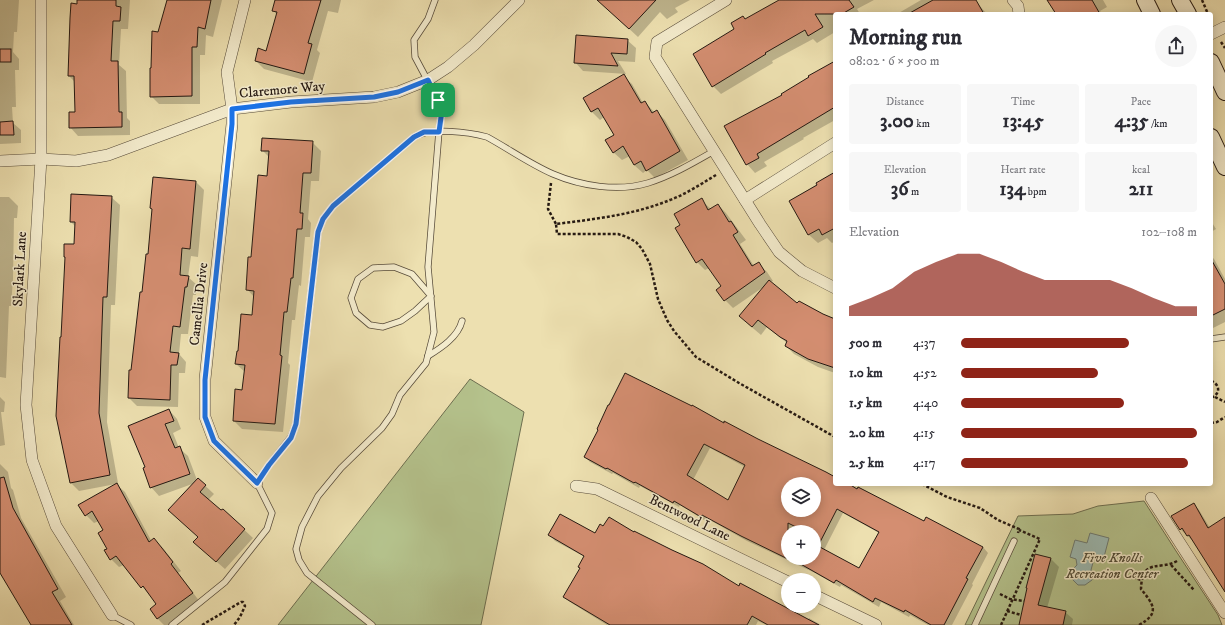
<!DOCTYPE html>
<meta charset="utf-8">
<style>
body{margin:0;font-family:"IM FELL DW Pica",serif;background:#f7f7f7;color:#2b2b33;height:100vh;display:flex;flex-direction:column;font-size:15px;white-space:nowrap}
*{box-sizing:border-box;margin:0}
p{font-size:13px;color:#7c7c81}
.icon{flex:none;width:22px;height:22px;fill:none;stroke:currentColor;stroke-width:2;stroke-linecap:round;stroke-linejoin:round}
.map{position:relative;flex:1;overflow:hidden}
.sheet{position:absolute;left:833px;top:12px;width:380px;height:474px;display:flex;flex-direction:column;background:#fff;border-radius:4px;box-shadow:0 2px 10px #0003}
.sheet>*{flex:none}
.buttons{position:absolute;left:781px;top:477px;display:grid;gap:8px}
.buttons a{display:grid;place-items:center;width:40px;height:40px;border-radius:50%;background:#fff;box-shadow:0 2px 10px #0003;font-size:20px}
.pin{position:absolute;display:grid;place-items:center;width:34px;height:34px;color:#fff;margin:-17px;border-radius:8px;box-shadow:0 2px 6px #0006}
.round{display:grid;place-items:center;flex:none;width:42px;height:42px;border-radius:21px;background:#f7f7f7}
.head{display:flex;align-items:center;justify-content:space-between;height:68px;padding:0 16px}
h1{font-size:22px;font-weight:800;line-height:30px}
.metrics{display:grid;grid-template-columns:repeat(3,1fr);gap:6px;height:68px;padding:4px 16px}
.metrics div{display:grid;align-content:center;border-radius:4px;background:#f7f7f7;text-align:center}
.metrics b{font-size:20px;font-weight:800}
.metrics small{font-size:11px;font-weight:400}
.metrics p{font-size:11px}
.chart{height:112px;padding:8px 16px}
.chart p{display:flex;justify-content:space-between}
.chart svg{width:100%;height:72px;margin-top:4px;fill:#8f2418;opacity:.7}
ul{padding:0 16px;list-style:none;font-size:13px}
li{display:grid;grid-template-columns:64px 48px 1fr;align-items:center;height:30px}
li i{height:10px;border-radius:5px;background:#8f2418}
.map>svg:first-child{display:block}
</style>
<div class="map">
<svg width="1225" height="625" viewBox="0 0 1225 625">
<rect width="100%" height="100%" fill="#ede0b0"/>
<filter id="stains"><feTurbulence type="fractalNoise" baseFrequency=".005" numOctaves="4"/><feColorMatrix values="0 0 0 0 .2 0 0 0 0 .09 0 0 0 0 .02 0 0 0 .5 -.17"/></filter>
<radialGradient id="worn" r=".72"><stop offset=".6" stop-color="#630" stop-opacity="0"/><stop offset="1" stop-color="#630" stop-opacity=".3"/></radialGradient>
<!-- green -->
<g fill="#b5c38d" stroke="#6d6e50">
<polygon points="470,379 524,412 481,625 278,625"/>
<polygon points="1144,501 1176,551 1218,615 1222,625 965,625 1018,516 1073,514 1098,506"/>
</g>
<!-- water -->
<polygon fill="#9cbbb4" stroke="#6c7a73" points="1090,533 1109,538 1104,557 1095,555 1091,570 1092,580 1085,585 1078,585 1073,580 1071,571 1077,565 1076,559 1070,557 1075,540 1087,543"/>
<!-- shadow -->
<g fill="#0003" fill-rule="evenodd">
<polygon points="0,0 19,0 17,32 14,32 13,52 19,59 19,70 15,70 16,107 12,107 13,123 21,130 21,143 0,144"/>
<polygon points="78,0 130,0 128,29 121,29 119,65 126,71 127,118 130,121 130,135 78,136 70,127 76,113 75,82 69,76"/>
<polygon points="168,0 222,0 213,37 206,35 205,55 200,55 200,104 159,104 151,96 152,69 159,33"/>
<polygon points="276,0 341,0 338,13 328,11 317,50 320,53 312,82 264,69 256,61 267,52 277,15 273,10"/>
<polygon points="598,0 690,0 675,8 678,12 667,19 660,12 638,37"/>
<polygon points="784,0 874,0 857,9 860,14 835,14 835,32 817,43 813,39 772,61 773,63 721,94 713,86 735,29 743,17 746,20"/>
<polygon points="921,0 972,0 976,2 987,14 897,14"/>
<polygon points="1049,0 1103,0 1107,7 1100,11 1102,14 1051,14 1055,11"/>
<polygon points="627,40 636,48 635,62 618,61 626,74 583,71 575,62"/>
<polygon points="835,62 835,120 803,138 804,139 764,162 767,166 755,173 747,164 783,95"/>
<polygon points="623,76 632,84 643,103 645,102 655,113 657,112 665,120 688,160 655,178 647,170 643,173 634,165 630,156 622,160 613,152 615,136 604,117 600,120 592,112 584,99"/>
<polygon points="312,142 321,151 319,181 311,181 308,219 311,223 310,237 305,237 301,286 299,285 295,320 292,320 288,363 290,365 283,432 242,429 234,421 243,391 245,372 236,364 253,316 254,297 247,289 268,177 269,157 262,150"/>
<polygon points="835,173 835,241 832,243 827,238 818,243 809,235 790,201"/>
<polygon points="154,178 196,182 204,190 198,257 191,256 188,277 197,285 196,295 193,295 188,334 181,334 179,354 186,362 185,373 179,373 178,407 137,406 129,398 143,293 149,255 153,210 151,208"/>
<polygon points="0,197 9,197 18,206 17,218 14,218 13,279 11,306 9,306 6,378 0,377"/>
<polygon points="111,197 120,205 115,305 111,305 107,422 118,483 116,484 125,492 152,542 154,540 163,548 181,571 178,573 200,602 169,625 164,625 158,619 151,610 158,605 124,565 119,567 111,559 105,530 99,521 94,523 86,515 116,484 79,491 71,483 57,416 62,338 75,245 76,227 71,222"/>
<polygon points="701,200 711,209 718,205 726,213 746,240 740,244 754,266 758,263 767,272 773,281 770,282 798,305 835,320 835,373 818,367 794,354 786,346 787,343 767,327 761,335 748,324 762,288 733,308 725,300 723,287 709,268 705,270 697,262 682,225"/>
<polygon points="1211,221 1216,229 1211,232"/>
<polygon points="1211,256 1214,259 1225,279 1225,322 1211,329"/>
<polygon points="0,397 5,402 4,412 1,412 5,445 0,446"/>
<polygon points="169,410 177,419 181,429 173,433 179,448 188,456 197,480 198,479 214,494 208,500 221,512 223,510 253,538 225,569 203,550 199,537 195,483 159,496 151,487 146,467"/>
<path d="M724,424L835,478V484H846L891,506L983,547L988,553L972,584L973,585L952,625H928L910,615L909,617L881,602L879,607L841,585L840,587L813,572L747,541L708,519L707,522L680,505L679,507L640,486L639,488L613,473L612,474L590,462L585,457ZM710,448L745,467L728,501L693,480ZM788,484H814V510H788ZM843,513L879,533L860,570L824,550ZM788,532H814V558H788Z"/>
<polygon points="0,464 8,472 11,488 13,490 21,518 66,597 60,601 74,625 32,625 0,571"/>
<polygon points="1194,504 1199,510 1210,528 1225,518 1225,589 1193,541 1180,529"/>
<polygon points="634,534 739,587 808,620 809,618 821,625 766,625 758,621 756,625 607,625 570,602 564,597 581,568 585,557 555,541 550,535"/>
<polygon points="1036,555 1051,559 1059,567 1047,608 1065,612 1073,619 1072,625 1020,625"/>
</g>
<!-- building -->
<g fill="#d48e71" stroke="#251912" fill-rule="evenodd">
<polygon points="77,0 116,0 116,6 121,7 120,21 113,21 111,61 118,61 119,112 122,112 122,127 69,128 69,112 75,112 74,76 68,76 70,18 71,3 77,4"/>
<polygon points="167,0 211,0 205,29 198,27 197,47 192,47 192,96 150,97 150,68 151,68 152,31 158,32"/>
<polygon points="275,0 321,0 308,43 312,44 304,74 255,61 258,48 266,51 277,12 272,11"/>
<polygon points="597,0 656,0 629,29"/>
<polygon points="779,0 849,0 854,7 842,14 815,14 823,27 808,36 805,30 765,53 766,54 712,87 693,54 734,29 731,23 743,16 745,19"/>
<polygon points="933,0 976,0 984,14 908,14"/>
<polygon points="1047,0 1092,0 1100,14 1056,14"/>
<polygon points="576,35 628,39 627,54 611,53 618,66 574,63"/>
<rect x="0" y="49" width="11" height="13"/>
<polygon points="835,61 835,107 757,154 759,158 746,165 724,126 782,95 781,94 809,77 808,76"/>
<polygon points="624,74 641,103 645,101 652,113 657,110 680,151 646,171 641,161 634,165 623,146 613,153 605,140 614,135 598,108 591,112 583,98"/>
<polygon points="13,121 14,135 0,135 0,122"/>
<polygon points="262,138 313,141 311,173 303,173 300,213 303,213 302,229 297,229 293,278 291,278 287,312 284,312 280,355 282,356 275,424 233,421 235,389 242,390 245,365 235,364 237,351 238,351 241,314 252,315 254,291 246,290 248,257 251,257 258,175 267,176 269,151 261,151"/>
<polygon points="835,172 835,228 822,235 819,229 808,235 789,201 817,185 816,183"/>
<polygon points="153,177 196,181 190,249 182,248 180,275 189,276 187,287 185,287 180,327 173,326 170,352 179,353 177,365 171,365 170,400 128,398 129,370 131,370 140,292 142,292 146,254 148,254 152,209 150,208"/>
<polygon points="71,194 112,196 107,297 103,297 99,413 110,475 70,483 56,416 60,337 61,337 65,257 64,257 64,244 74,244 75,222 70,222"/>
<polygon points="702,198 708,210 718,204 729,222 731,221 738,232 733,235 752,266 759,262 765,272 724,301 716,290 721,286 702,259 696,263 675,228 680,225 674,214"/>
<polygon points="1211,259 1225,284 1225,309 1211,316"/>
<polygon points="769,280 797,303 799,301 823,314 835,319 835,368 808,359 785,346 787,341 780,337 758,320 752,327 739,316"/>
<path d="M625,373L692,406V405L724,423V421L758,439L826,472L835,477V484H849L857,489L858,487L924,521L926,517L983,547L966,578L968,579L944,625H931L905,610L904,612L875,598L873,602L836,580L834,583L790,558H814V532H806L788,523V559L741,536L702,515L701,517L674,501L673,503L635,482L634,483L607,468L606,469L584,457L598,430L597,429L608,405H609ZM704,444L745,465L728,500L687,475ZM788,484H814V510H788ZM837,509L879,532L859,568L818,546Z"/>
<polygon points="169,409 174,421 165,424 175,448 180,446 190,474 150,488 143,468 145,467 128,426"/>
<polygon points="4,477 13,508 58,589 52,592 72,625 31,625 0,573 0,478"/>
<polygon points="198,478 206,485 200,492 221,510 223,509 245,529 216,562 193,542 198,537 168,510"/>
<polygon points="117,483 149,542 154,538 173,562 171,564 193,593 157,619 150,609 156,604 143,586 141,588 116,556 110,560 104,550 107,549 98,533 103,530 92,511 85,516 78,505"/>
<polygon points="1194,503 1208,528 1225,517 1225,592 1189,535 1187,536 1182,528 1180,530 1171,516"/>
<polygon points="560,514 595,533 600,524 603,526 609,517 634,532 634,531 672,550 703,564 739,586 740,583 819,625 768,625 752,616 747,625 610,625 563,597 580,568 578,567 584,556 548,535"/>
<polygon points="1035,554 1051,558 1038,605 1066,611 1063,625 1019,625 1027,588 1026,588"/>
</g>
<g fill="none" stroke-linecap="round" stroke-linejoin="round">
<defs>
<g id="lane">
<polygon points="394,267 412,274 431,296 415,311 401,321 383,327 370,325 356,313 351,298 358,279 373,268"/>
<polyline points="1211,339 1225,337"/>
<path d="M428,356C441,348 458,337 462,321"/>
<polyline points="112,615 131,625"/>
<path d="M172,625L225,582L267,529L272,513L257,483L269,465L291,437L296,424L318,232L323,219L333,206L414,137C429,127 469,132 487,137C509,149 530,164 553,174C581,186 618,192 648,183C671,176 693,163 714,151"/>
<polyline points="372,625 307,573 299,560 296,549 302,527 318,496 341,468 382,428 392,414 400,395 426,363 434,332 428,267 439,131 442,110 438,100 415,57 414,40 428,19 435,0"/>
<polyline points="975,625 1014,541"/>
</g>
<g id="street">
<polyline points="41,0 41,159 26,405 32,460 56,526 112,615"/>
<polyline points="245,0 227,72 232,109 232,124 205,379 205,417 214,441 257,483"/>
<polyline points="726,0 657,42 655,57 760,224 779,252 802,271 835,288"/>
<polyline points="1013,0 1018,6 1019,14"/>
<polyline points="1211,34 1225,27"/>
<polyline points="0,161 41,159 76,161 108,155 232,109 291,102 374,97 398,92 428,80 448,67 474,45 519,0"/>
<polyline points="745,200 835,143"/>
<polyline points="576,486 597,489 788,582"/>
<polyline points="1151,498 1225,613"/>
<polyline points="814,595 876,625"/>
</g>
<g id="secondary">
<polyline points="1145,0 1152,14"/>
<polyline points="1180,0 1188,14"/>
<polyline points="1211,62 1225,92"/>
<polyline points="1211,137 1225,167"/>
</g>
</defs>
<!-- lane casing -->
<use href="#lane" stroke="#574b3a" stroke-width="7"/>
<!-- street casing -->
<use href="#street" stroke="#574b3a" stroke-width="12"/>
<!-- secondary casing -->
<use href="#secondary" stroke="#251912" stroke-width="18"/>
<!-- path -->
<g stroke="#251912" stroke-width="2.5" stroke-dasharray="3 2" stroke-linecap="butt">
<polyline points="1202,0 1208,14"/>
<polyline points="1221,42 1225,48"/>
<path d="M716,175C701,184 686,194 670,200C633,215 595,219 556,224L557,234H618L627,237L636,242L642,249L650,264L658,299L667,320L674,331L696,357L739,383L835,437"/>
<polyline points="551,183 548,209 556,224"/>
<path d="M1211,381C1220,384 1221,394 1211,398"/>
<polyline points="1215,397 1225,402"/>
<polyline points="1211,423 1217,422 1225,417"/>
<polyline points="922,484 947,497 980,508 998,520 1019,529 1018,533"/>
<polyline points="1171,565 1194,590"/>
<polyline points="1133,577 1141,580"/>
<polyline points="1000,594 1010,599 1024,601"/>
<polyline points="1007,611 1021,615"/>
<polyline points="202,625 241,602 243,602 245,606 240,617 234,625"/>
<polyline points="1001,625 1040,539 1019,530"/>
<path d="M1139,625C1161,613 1153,604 1141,589C1142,557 1160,571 1177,561"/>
</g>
<!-- lane -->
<use href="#lane" stroke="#f3ebcc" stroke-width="5.5"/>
<!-- street -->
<use href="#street" stroke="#f3ebcc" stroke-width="11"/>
<!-- secondary -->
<use href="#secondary" stroke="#f3ebcc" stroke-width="16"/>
</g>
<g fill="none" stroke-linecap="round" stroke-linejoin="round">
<defs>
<polygon id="route" points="428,80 442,110 439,132 424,132 414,137 333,206 323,219 318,232 296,424 291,438 269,465 257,483 214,441 205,417 205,380 232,124 232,109 291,102 374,97 398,92"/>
</defs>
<!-- route casing -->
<use href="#route" stroke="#fff" stroke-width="8"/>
<!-- route -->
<use href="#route" stroke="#1a73e8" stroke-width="5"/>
</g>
<g text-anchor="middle" stroke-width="3" stroke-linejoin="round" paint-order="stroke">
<!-- street labels -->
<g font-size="14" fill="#251912" stroke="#f3ebcc">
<text transform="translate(282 89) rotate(-5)" y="5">Claremore Way</text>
<text transform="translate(19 269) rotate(-87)" y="5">Skylark Lane</text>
<text transform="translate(198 304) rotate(-84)" y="5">Camellia Drive</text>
<text transform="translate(690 517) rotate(26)" y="5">Bentwood Lane</text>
</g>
<!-- park labels -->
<g font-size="14" font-style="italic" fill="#504c37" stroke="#f3ebcc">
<text x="1112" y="562">Five Knolls<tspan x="1112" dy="16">Recreation Center</tspan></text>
</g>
</g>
<rect width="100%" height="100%" filter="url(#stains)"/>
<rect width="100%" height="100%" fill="url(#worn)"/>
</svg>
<div class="buttons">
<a><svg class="icon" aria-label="layers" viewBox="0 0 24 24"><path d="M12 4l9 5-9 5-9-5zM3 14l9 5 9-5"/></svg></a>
<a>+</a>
<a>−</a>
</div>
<div class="pin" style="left:438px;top:100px;background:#1e9e55"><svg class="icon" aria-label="arrive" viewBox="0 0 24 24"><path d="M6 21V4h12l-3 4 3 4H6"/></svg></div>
<section class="sheet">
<div class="head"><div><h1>Morning run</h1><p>08:02 · 6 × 500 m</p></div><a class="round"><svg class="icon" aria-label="share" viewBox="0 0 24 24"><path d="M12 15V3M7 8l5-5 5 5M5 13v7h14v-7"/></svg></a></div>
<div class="metrics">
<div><p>Distance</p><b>3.00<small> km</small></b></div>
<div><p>Time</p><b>13:45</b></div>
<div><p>Pace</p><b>4:35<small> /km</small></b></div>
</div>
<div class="metrics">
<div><p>Elevation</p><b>36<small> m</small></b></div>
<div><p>Heart rate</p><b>134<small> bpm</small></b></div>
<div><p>kcal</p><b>211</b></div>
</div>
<div class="chart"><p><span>Elevation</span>102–108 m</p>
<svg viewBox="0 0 160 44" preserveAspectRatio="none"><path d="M0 44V38L10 33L20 27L30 17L40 11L50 6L60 6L70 11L80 17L90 22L100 22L110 22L120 22L130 27L140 33L150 38L160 38V44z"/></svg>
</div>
<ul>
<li><b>500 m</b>4:37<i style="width:71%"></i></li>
<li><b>1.0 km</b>4:52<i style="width:58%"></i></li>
<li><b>1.5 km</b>4:40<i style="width:69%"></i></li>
<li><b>2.0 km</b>4:15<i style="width:100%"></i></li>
<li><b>2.5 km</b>4:17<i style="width:96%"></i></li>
</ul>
</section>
</div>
